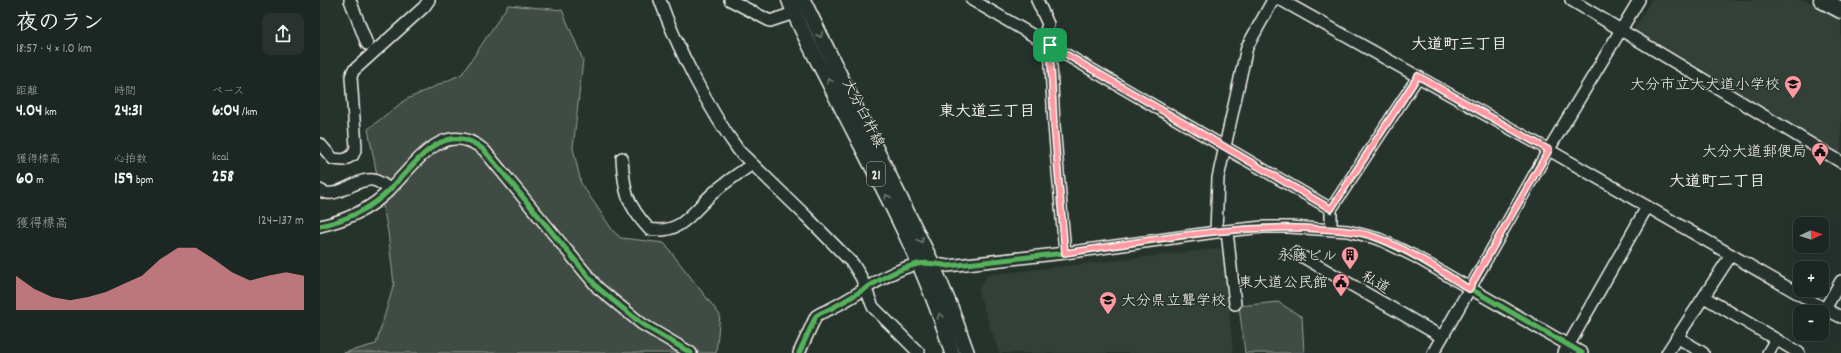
<!DOCTYPE html>
<html lang="ja">
<meta charset="utf-8">
<style>
body{margin:0;font-family:Dekko,"Klee One",sans-serif;background:#29322f;color:#f1f3f6;height:100vh;display:flex;flex-direction:column;font-size:15px;white-space:nowrap}
*{box-sizing:border-box;margin:0}
p{font-size:13px;color:#a0a5a5}
.icon{flex:none;width:22px;height:22px;fill:none;stroke:currentColor;stroke-width:2;stroke-linecap:round;stroke-linejoin:round}
.map{position:relative;flex:1;overflow:hidden}
.details{display:flex;flex-direction:column;background:#1c2622;width:320px}
.details>*{flex:none}
.needle{width:26px;rotate:86deg}
.tools{position:absolute;left:1473px;top:217px;display:grid;gap:8px}
.tools a{display:grid;place-items:center;width:36px;height:36px;border-radius:8px;background:#1c2622;box-shadow:0 4px 16px #0002,0 0 0 1px #3a4340;font-size:20px}
.pin{position:absolute;display:grid;place-items:center;width:34px;height:34px;color:#fff;margin:-17px;border-radius:8px;box-shadow:0 2px 6px #0006}
.round{display:grid;place-items:center;flex:none;width:42px;height:42px;border-radius:8px;background:#29322f}
.head{display:flex;align-items:center;justify-content:space-between;height:68px;padding:0 16px}
h1{font-size:22px;font-weight:800;line-height:30px}
.figures{display:grid;grid-template-columns:repeat(3,1fr);gap:6px;height:68px;padding:4px 16px}
.figures div{display:grid;align-content:center}
.figures b{font-size:17px;font-weight:800}
.figures small{font-size:11px;font-weight:400}
.figures p{font-size:11px}
.chart{height:112px;padding:8px 16px}
.chart p{display:flex;justify-content:space-between}
.chart svg{width:100%;height:72px;margin-top:4px;fill:#ff9aa2;opacity:.7}
main{display:flex;flex:1;min-height:0}
.map>svg:first-child{display:block}
</style>
<main>
<section class="details">
<div class="head"><div><h1>夜のラン</h1><p>18:57 · 4 × 1.0 km</p></div><a class="round"><svg class="icon" aria-label="share" viewBox="0 0 24 24"><path d="M12 15V3M7 8l5-5 5 5M5 13v7h14v-7"/></svg></a></div>
<div class="figures">
<div><p>距離</p><b>4.04<small> km</small></b></div>
<div><p>時間</p><b>24:31</b></div>
<div><p>ペース</p><b>6:04<small> /km</small></b></div>
</div>
<div class="figures">
<div><p>獲得標高</p><b>60<small> m</small></b></div>
<div><p>心拍数</p><b>159<small> bpm</small></b></div>
<div><p>kcal</p><b>258</b></div>
</div>
<div class="chart"><p><span>獲得標高</span>124–137 m</p>
<svg viewBox="0 0 160 44" preserveAspectRatio="none"><path d="M0 44V23L10 31L20 36L30 38L40 36L50 33L60 28L70 23L80 13L90 6L100 6L110 13L120 21L130 26L140 23L150 21L160 23V44z"/></svg>
</div>
</section>
<div class="map">
<svg width="1521" height="353" viewBox="0 0 1521 353">
<rect width="100%" height="100%" fill="#26332d"/>
<filter id="ink" filterUnits="userSpaceOnUse"><feTurbulence type="fractalNoise" baseFrequency=".025" numOctaves="2"/><feDisplacementMap in="SourceGraphic" scale="8" xChannelSelector="R" yChannelSelector="G"/><feConvolveMatrix kernelMatrix="1 2 1 2 8 2 1 2 1" color-interpolation-filters="sRGB"/></filter>
<g filter="url(#ink)">
<!-- built -->
<g fill="#333f39">
<polygon points="1331,0 1486,0 1521,18 1521,156 1327,41 1322,34 1314,30"/>
<polygon points="904,248 913,353 679,353 658,291 667,275"/>
</g>
<!-- green -->
<g fill="#414b45" stroke="#9a9e96">
<polygon points="188,5 242,10 263,60 253,148 261,183 293,231 301,238 344,243 400,315 396,353 23,353 56,344 74,284 68,232 48,129 85,100 142,74"/>
<polygon points="958,302 982,317 984,353 925,353 919,306"/>
</g>
<g fill="none" stroke-linecap="round" stroke-linejoin="round">
<defs>
<g id="minor">
<polyline points="30,0 47,44"/>
<path d="M340,0C357,48 389,110 419,151L486,216L533,264L541,277L553,307L599,353"/>
<polyline points="410,0 450,21 474,13"/>
<polyline points="652,0 1011,209 1011,229"/>
<polyline points="717,0 728,24 723,41"/>
<polyline points="961,0 1229,150 1505,309"/>
<polyline points="1251,0 1521,162"/>
<polyline points="730,45 734,125 745,253"/>
<polyline points="0,144 13,159 24,160 33,155 36,147 31,77 33,71 104,7 109,0"/>
<path d="M302,158C304,190 306,204 329,229C361,235 371,213 392,194C404,183 418,174 431,165"/>
<path d="M0,190C15,202 36,177 53,180C59,181 65,186 70,189"/>
<polyline points="1011,209 1098,77"/>
<path d="M0,226C22,221 46,211 63,196C91,172 121,114 164,150L278,288L322,324L371,353"/>
<polyline points="907,231 915,304"/>
<polyline points="896,232 898,178 927,47 953,0"/>
<polyline points="976,253 1122,337"/>
<polyline points="1521,281 1505,309 1521,317"/>
<polyline points="1384,297 1479,353"/>
<polyline points="1357,337 1383,353"/>
<path d="M479,353L496,316C501,312 507,311 512,308C540,294 567,271 598,264C608,262 618,264 628,266L745,253L896,232L943,227H969L1028,231L1059,239L1094,256L1262,353"/>
<polyline points="1113,353 1232,144 1319,0"/>
<polyline points="1244,353 1327,207"/>
<polyline points="1347,353 1411,255"/>
<polyline points="1448,353 1456,339"/>
</g>
<g id="major">
<path d="M469,0C481,32 499,62 514,93C556,175 606,264 632,353"/>
<polyline points="483,0 612,263 631,308 647,353"/>
</g>
<polyline id="highway" points="1502,0 1521,10"/>
</defs>
<!-- minor casing -->
<use href="#minor" stroke="#f4f1e8" stroke-width="14"/>
<!-- major casing -->
<use href="#major" stroke="#f4f1e8" stroke-width="17"/>
<!-- highway casing -->
<use href="#highway" stroke="#f4f1e8" stroke-width="19"/>
<!-- minor -->
<use href="#minor" stroke="#26332d" stroke-width="11"/>
<!-- major -->
<use href="#major" stroke="#26332d" stroke-width="14"/>
<!-- highway -->
<use href="#highway" stroke="#26332d" stroke-width="16"/>
<defs>
<g id="cycleway">
<path d="M0,226C22,221 46,211 63,196C91,172 121,114 164,150L278,288L322,324L371,353"/>
<path d="M479,353L496,316C501,312 507,311 512,308C540,294 567,271 598,264C608,262 618,264 628,266L745,253L896,232L943,227H969L1028,231L1059,239L1094,256L1262,353"/>
</g>
</defs>
<!-- cycleway casing -->
<use href="#cycleway" stroke="#26332d" stroke-width="8"/>
<!-- cycleway -->
<use href="#cycleway" stroke="#56b35d" stroke-width="5"/>
</g>
<!-- one-way arrows -->
<defs><path id="oneway-chevron" d="M-2-3.5L2.5 0L-2 3.5" fill="none" stroke-width="1.6" stroke-linecap="round" stroke-linejoin="round"/></defs>
<g stroke="#6e766e">
<use href="#oneway-chevron" transform="translate(500 35) rotate(64)"/>
<use href="#oneway-chevron" transform="translate(509 81) rotate(-117)"/>
<use href="#oneway-chevron" transform="translate(567 197) rotate(-115)"/>
<use href="#oneway-chevron" transform="translate(601 240) rotate(65)"/>
<use href="#oneway-chevron" transform="translate(620 316) rotate(-109)"/>
</g>
</g>
<g fill="none" stroke-linecap="round" stroke-linejoin="round" filter="url(#ink)">
<defs>
<path id="route" d="M730,45L1011,209L1098,76L1229,150L1149,289C1121,271 1091,251 1060,239C1041,231 1020,230 1000,229C915,223 829,241 745,253L734,125Z"/>
</defs>
<!-- route casing -->
<use href="#route" stroke="#fff" stroke-width="8"/>
<!-- route -->
<use href="#route" stroke="#ff9aa2" stroke-width="5"/>
</g>
<!-- icons -->
<defs>
<symbol id="school-pin" viewBox="-11 -11 22 30"><path d="M0 17L-7.5 6A9.5 9.5 0 1 1 7.5 6Z" fill="#ff9aa2" stroke="#26332d"/><path d="M0-5L7-2L0 1L-7-2ZM-4 1L0 2.5L4 1V4Q0 6-4 4Z" fill="#111"/></symbol>
<symbol id="civic-pin" viewBox="-11 -11 22 30"><path d="M0 17L-7.5 6A9.5 9.5 0 1 1 7.5 6Z" fill="#ff9aa2" stroke="#26332d"/><path d="M-.6-6.5H3V-4.5H.6V-3L4-1V1h2V6H-6V1h2V-1L-.6-3ZM-1.2 2.5V6h2.4V2.5Z" fill="#111"/></symbol>
<symbol id="building-pin" viewBox="-11 -11 22 30"><path d="M0 17L-7.5 6A9.5 9.5 0 1 1 7.5 6Z" fill="#ff9aa2" stroke="#26332d"/><path d="M-4-6H4V6H1V3H-1V6H-4ZM-2.5-4.3h1.7v1.8h-1.7ZM.8-4.3h1.7v1.8H.8ZM-2.5-1h1.7V.8h-1.7ZM.8-1h1.7V.8H.8Z" fill="#111"/></symbol>
</defs>
<g fill-rule="evenodd">
<use href="#school-pin" x="1463" y="74" width="20" height="27"/>
<use href="#civic-pin" x="1490" y="141" width="20" height="27"/>
<use href="#building-pin" x="1020" y="245" width="20" height="27"/>
<use href="#civic-pin" x="1011" y="272" width="20" height="27"/>
<use href="#school-pin" x="778" y="290" width="20" height="27"/>
</g>
<g text-anchor="middle" stroke-width="3" stroke-linejoin="round" paint-order="stroke">
<!-- shield labels -->
<rect fill="#26332d" stroke="#b6b8b0" stroke-width="1" x="547" y="162" width="18" height="24" rx="3"/>
<g font-size="14" font-weight="bold" fill="#f4f1e8">
<text x="556" y="179">21</text>
</g>
<!-- poi labels -->
<g font-size="15" fill="#f4f1e8" stroke="#26332d" text-anchor="end">
<text x="1460" y="89">大分市立大大道小学校</text>
<text x="1487" y="156">大分大道郵便局</text>
<text x="1017" y="260">永藤ビル</text>
<text x="1008" y="287">東大道公民館</text>
<text x="801" y="305" text-anchor="start">大分県立聾学校</text>
</g>
<!-- street labels -->
<g font-size="15" fill="#f4f1e8" stroke="#26332d">
<text transform="translate(544 113) rotate(63)" y="5">大分臼杵線</text>
<text transform="translate(1056 282) rotate(30)" y="5">私道</text>
</g>
<!-- neighbourhood labels -->
<g font-size="16" font-weight="bold" fill="#f4f1e8" stroke="#26332d">
<text x="1139" y="49">大道町三丁目</text>
<text x="667" y="116">東大道三丁目</text>
<text x="1397" y="186">大道町二丁目</text>
</g>
</g>
</svg>
<div class="tools">
<a><svg class="needle" viewBox="-14 -14 28 28"><path d="M0-13l5 13h-10z" fill="#e53935"/><path d="M0 13l5-13h-10z" fill="#a0a5a5"/></svg></a>
<a>+</a>
<a>−</a>
</div>
<div class="pin" style="left:730px;top:45px;background:#1e9e55"><svg class="icon" aria-label="arrive" viewBox="0 0 24 24"><path d="M6 21V4h12l-3 4 3 4H6"/></svg></div>
</div>
</main>
